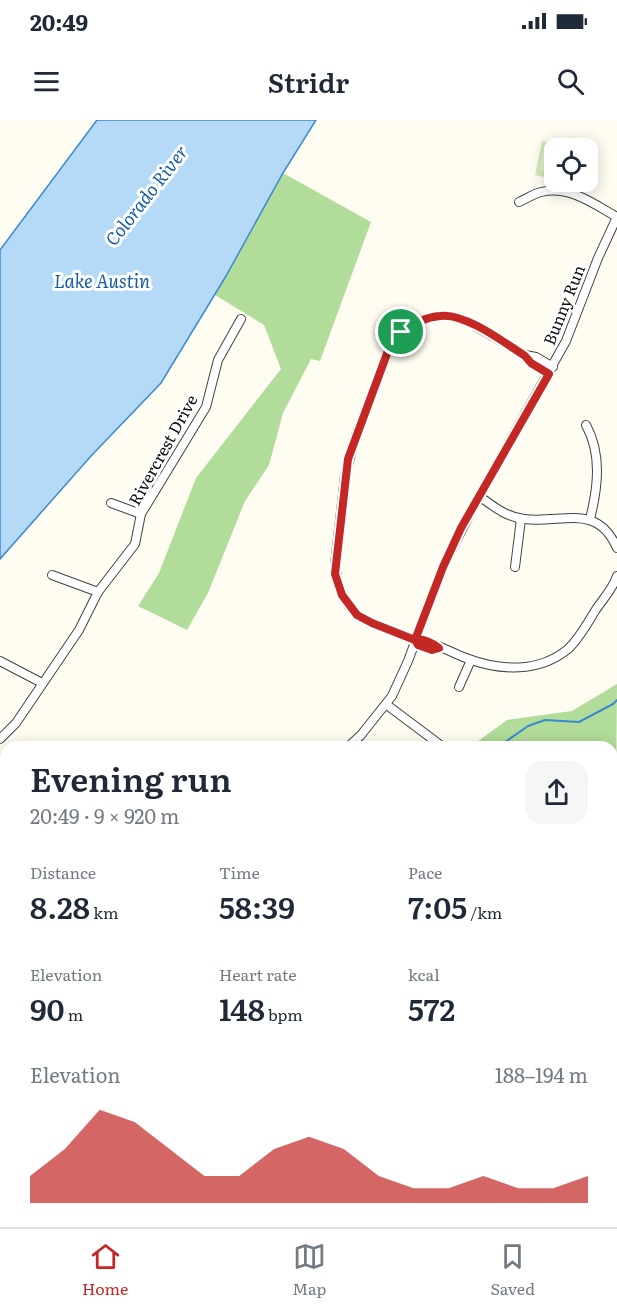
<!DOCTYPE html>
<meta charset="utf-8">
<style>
body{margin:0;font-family:Literata,serif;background:#f6f6f7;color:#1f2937;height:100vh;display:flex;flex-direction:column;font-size:22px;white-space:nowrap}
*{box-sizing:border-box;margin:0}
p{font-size:20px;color:#747a83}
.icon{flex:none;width:33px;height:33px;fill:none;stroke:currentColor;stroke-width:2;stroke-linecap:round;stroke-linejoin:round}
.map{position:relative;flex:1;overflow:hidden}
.panel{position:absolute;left:0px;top:621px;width:618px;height:486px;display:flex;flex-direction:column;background:#fff;border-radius:18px 18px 0 0;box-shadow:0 3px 15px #0003}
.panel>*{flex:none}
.tools{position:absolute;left:544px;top:18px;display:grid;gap:12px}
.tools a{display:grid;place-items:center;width:54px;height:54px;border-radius:12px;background:#fff;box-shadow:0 3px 15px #0003;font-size:30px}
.pin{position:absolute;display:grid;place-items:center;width:51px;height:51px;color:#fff;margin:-26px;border:3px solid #fff;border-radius:50%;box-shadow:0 2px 6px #0007}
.round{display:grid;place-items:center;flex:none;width:63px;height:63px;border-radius:18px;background:#f6f6f7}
.headline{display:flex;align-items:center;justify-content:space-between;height:102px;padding:0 30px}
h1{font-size:33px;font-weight:600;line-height:45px}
.metrics{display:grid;grid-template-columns:repeat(3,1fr);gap:9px;height:102px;padding:6px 30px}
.metrics div{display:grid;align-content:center}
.metrics b{font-size:30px;font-weight:600}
.metrics small{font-size:16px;font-weight:400}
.metrics p{font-size:16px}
.chart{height:168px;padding:12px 30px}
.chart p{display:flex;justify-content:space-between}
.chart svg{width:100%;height:108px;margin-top:6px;fill:#c32824;opacity:.7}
.status{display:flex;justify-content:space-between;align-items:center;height:42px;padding:0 30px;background:#fff;direction:ltr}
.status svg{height:16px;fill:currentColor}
header{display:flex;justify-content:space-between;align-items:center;height:78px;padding:0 30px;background:#fff;font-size:27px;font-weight:600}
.menu{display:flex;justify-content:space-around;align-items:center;height:84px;border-top:2px solid #e0e1e3;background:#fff;font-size:16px;color:#747a83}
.menu a{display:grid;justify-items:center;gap:3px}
.menu .on{color:#c32824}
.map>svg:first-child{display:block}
</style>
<div class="status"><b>20:49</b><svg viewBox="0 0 49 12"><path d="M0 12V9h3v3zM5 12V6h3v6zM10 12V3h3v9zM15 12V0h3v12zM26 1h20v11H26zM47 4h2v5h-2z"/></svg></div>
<header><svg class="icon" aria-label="menu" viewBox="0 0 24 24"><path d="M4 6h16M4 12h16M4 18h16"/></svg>Stridr<svg class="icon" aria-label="search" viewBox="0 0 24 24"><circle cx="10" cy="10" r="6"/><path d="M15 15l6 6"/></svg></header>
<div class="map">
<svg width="617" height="1107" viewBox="0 0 617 1107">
<rect width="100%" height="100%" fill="#fffdf2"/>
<!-- green -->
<polygon fill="#d0ebba" points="542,21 559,24 559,28 555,28 553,59 535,55"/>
<!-- forest -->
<g fill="#b2dc99">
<polygon points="283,53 371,102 320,241 311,239 283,293 269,345 245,381 208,473 187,510 138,486 159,453 196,358 281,249 264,205 215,175"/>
<polygon points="617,564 616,680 612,676 612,627 470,627 507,600 572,591"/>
<polygon points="612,1076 617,1076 617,1107 529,1107 543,1101 612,1101"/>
<polygon points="286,1101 415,1101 418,1107 295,1107"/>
</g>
<!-- pitch -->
<polygon fill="#e2f2cc" points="544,28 555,30 550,52 539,50"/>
<!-- water -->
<polygon fill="#b5daf7" stroke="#3b8ad0" stroke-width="1.5" points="97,0 316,0 283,53 226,156 161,263 91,336 0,439 0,130"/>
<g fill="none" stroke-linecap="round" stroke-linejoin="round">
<!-- stream -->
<polyline stroke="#3b8ad0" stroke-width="2" points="498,627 528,606 545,600 579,602 613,584 617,580"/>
<defs>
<g id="minor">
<path d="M519,82C526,79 533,74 541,72C569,65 594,84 617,97"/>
<polyline points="525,235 536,237 553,247"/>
<path d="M549,254L531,243L525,235L461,198L443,195L420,200L401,212L396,218L389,231L357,312L345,356L335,444L338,465L349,486L357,495L372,503L415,520C424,518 455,534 466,538C500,551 539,553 568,529C579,519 587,504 595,491C602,480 613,469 617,456"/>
<path d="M586,305C602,334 598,367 590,399"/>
<path d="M479,376C493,386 506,397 524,399C562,404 597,382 617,428"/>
<polyline points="111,383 141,394"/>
<polyline points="515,447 521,399"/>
<polyline points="52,455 98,472"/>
<polyline points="415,520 418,525 432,530 439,528"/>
<polyline points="0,541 42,563"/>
<polyline points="459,567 471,540"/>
<polyline points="387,585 443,627"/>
<polyline points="0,619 16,603 79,510 98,472 135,424 141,394 206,287 218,240 241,199"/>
<polyline points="348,627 361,615 392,576 408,541 443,447 479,376 566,221 598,138 617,97"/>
<polyline points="612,695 617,690"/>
<polyline points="612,709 617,705"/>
<polyline points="0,776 6,772"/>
<polyline points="269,1101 278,1107"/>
<polyline points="427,1101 429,1107"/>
<polyline points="40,1107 43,1101"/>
<polyline points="68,1107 78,1101"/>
</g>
</defs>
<!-- minor casing -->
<use href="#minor" stroke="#424242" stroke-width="10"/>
<!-- minor -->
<use href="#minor" stroke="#fff" stroke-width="8"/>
</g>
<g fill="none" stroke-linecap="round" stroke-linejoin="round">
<defs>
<path id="route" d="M401,212L388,231L348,339L335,454L342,475L357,495L372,503L415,520L418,525L432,530L439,528C433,523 423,518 415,520L443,447L461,408L549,254L531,243L525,236C505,223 464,192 440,196C425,197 414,204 401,212"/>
</defs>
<!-- route casing -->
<use href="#route" stroke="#fff" stroke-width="12"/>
<!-- route -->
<use href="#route" stroke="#c32824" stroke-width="8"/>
</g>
<g text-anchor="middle" stroke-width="6" stroke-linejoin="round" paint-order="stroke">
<!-- street labels -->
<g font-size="16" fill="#0f0f0f" stroke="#fff">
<text transform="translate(564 185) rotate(-68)" y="6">Bunny Run</text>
<text transform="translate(163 330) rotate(-61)" y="6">Rivercrest Drive</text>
</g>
<!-- water labels -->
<g font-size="18" font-style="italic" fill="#155ca5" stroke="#fff">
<text transform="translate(147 76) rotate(-52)" y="6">Colorado River</text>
<text x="102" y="168">Lake Austin</text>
</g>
</g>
</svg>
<div class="tools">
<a><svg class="icon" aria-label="locate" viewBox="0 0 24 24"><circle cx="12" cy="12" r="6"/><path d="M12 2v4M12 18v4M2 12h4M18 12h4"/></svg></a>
</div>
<div class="pin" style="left:401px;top:212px;background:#1e9e55"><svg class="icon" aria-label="arrive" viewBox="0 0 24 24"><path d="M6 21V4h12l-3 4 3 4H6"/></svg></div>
<section class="panel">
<div class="headline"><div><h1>Evening run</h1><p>20:49 · 9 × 920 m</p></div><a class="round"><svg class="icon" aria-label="share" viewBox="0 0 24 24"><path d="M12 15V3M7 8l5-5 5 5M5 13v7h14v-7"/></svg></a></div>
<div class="metrics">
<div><p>Distance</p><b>8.28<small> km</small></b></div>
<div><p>Time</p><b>58:39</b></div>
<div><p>Pace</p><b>7:05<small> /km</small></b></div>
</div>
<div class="metrics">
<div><p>Elevation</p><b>90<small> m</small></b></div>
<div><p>Heart rate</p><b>148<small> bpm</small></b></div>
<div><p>kcal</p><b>572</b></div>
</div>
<div class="chart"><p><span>Elevation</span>188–194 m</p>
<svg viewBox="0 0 160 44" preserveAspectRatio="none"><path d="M0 44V33L10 22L20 6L30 11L40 22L50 33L60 33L70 22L80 17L90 22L100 33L110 38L120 38L130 33L140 38L150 38L160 33V44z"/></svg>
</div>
</section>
</div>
<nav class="menu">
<a class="on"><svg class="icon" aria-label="home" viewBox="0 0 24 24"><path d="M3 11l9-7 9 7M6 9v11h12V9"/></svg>Home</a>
<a><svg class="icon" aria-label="map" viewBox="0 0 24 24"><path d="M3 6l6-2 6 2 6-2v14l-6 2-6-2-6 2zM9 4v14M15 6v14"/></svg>Map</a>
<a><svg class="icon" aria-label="saved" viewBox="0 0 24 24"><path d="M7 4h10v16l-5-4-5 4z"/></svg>Saved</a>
</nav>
